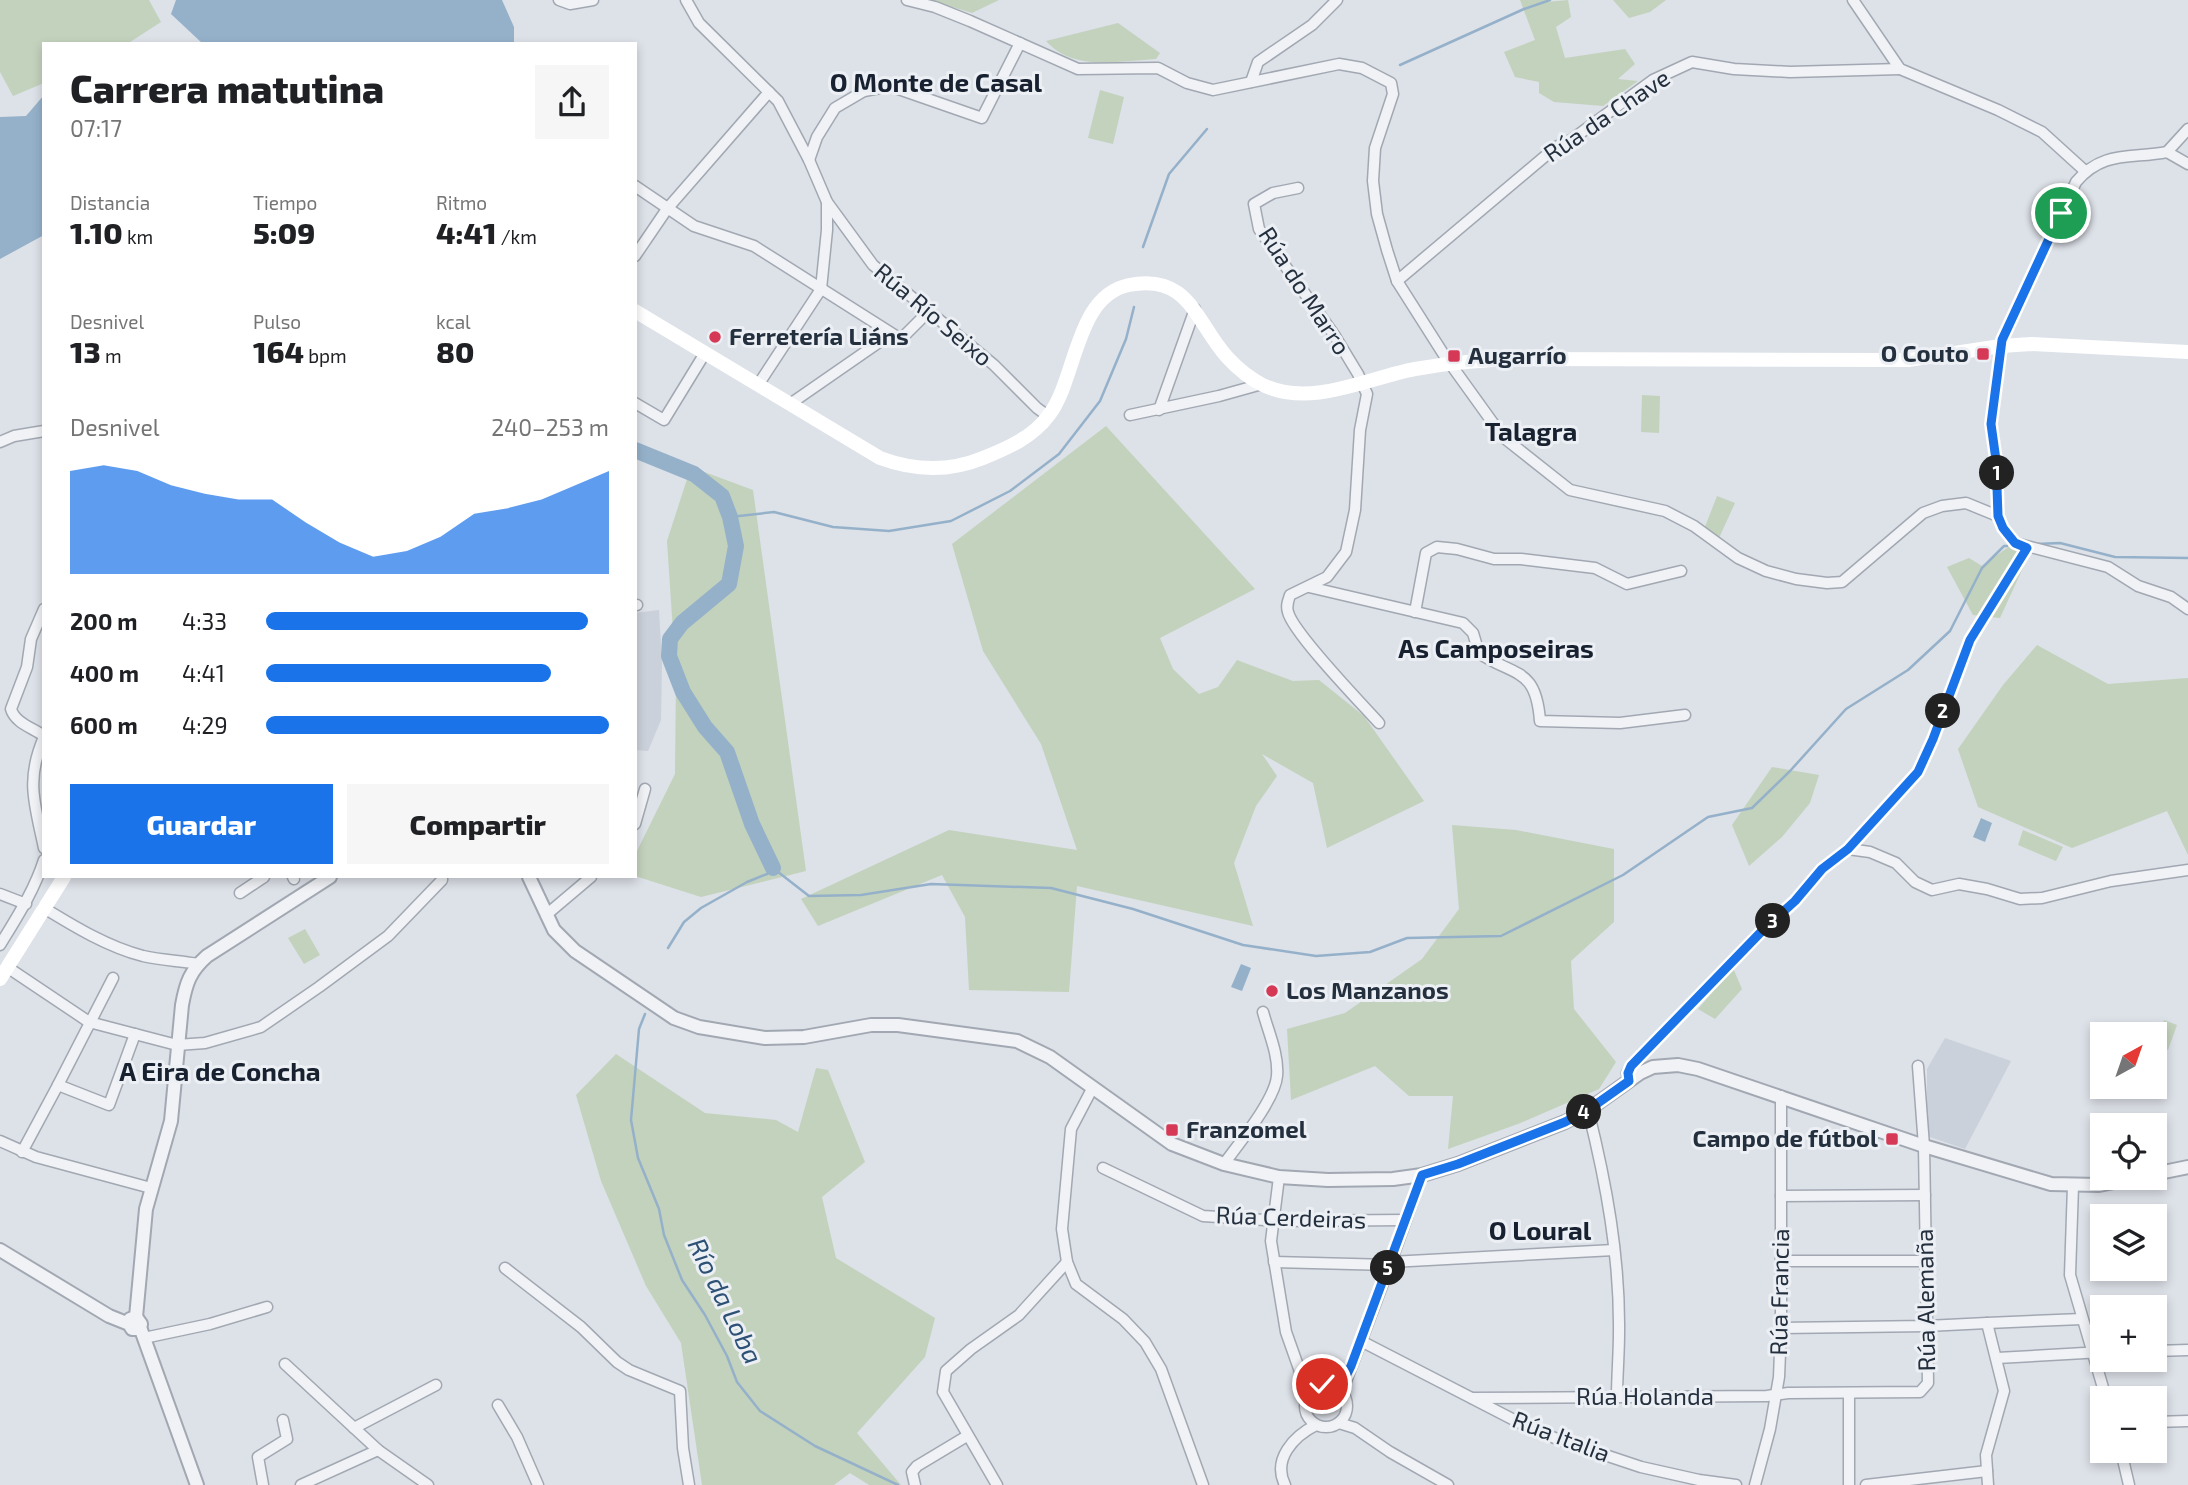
<!DOCTYPE html>
<html lang="es">
<meta charset="utf-8">
<style>
body{margin:0;font-family:"Exo 2",sans-serif;background:#f6f6f6;color:#202124;height:100vh;display:flex;flex-direction:column;font-size:26px;white-space:nowrap}
*{box-sizing:border-box;margin:0}
p{font-size:23px;color:#757577}
.icon{flex:none;width:38px;height:38px;fill:none;stroke:currentColor;stroke-width:2;stroke-linecap:round;stroke-linejoin:round}
.map{position:relative;flex:1;overflow:hidden}
.side{position:absolute;left:42px;top:42px;width:595px;height:836px;display:flex;flex-direction:column;background:#fff;border-radius:0px;box-shadow:0 4px 10px #0003}
.side>*{flex:none}
.needle{width:46px;rotate:40deg}
.tools{position:absolute;left:2090px;top:1022px;display:grid;gap:14px}
.tools a{display:grid;place-items:center;width:77px;height:77px;border-radius:0px;background:#fff;box-shadow:0 4px 10px #0003;font-size:35px}
.pin{position:absolute;display:grid;place-items:center;width:60px;height:60px;color:#fff;margin:-30px;border:4px solid #fff;border-radius:50%;box-shadow:0 2px 7px #0007}
.km{position:absolute;width:35px;height:35px;margin:-18px;border-radius:50%;background:#222;color:#fff;font-size:19px;line-height:35px;text-align:center}
.round{display:grid;place-items:center;flex:none;width:74px;height:74px;border-radius:0px;background:#f6f6f6}
.headline{display:flex;align-items:center;justify-content:space-between;height:119px;padding:0 28px}
h1{font-size:38px;font-weight:800;line-height:52px}
.figures{display:grid;grid-template-columns:repeat(3,1fr);gap:10px;height:119px;padding:7px 28px}
.figures div{display:grid;align-content:center}
.figures b{font-size:30px;font-weight:800}
.figures small{font-size:19px;font-weight:400}
.figures p{font-size:19px}
.chart{height:196px;padding:14px 28px}
.chart p{display:flex;justify-content:space-between}
.chart svg{width:100%;height:126px;margin-top:7px;fill:#1a73e8;opacity:.7}
.primary-button{display:flex;gap:14px;margin-top:auto;padding:14px 28px}
.primary-button a{flex:1;height:80px;border-radius:0px;background:#1a73e8;color:#fff;font-size:28px;font-weight:800;line-height:80px;text-align:center}
.primary-button a+a{background:#f6f6f6;color:#202124}
ul{padding:0 28px;list-style:none;font-size:23px}
li{display:grid;grid-template-columns:112px 84px 1fr;align-items:center;height:52px}
li i{height:18px;border-radius:9px;background:#1a73e8}
.map>svg:first-child{display:block}
</style>
<div class="map">
<svg width="2188" height="1485" viewBox="0 0 2188 1485">
<rect width="100%" height="100%" fill="#dde1e8"/>
<!-- built -->
<g fill="#cbd1da">
<polygon points="659,610 662,663 661,720 648,751 635,750 635,613"/>
<polygon points="1945,1038 2011,1061 1965,1149 1927,1136 1927,1069"/>
</g>
<!-- green -->
<g fill="#c3d2bd">
<polygon points="0,0 149,0 161,22 127,44 44,44 44,83 13,96 0,72"/>
<polygon points="930,0 999,0 972,13"/>
<polygon points="1520,0 1545,0 1546,2 1568,0 1571,17 1556,27 1565,58 1625,49 1635,64 1618,79 1638,81 1603,106 1554,102 1539,93 1539,82 1515,77 1504,52 1535,40"/>
<polygon points="1613,0 1666,0 1650,12 1629,18"/>
<path d="M1118,23L1160,53L1156,59C1118,61 1074,72 1046,41Z"/>
<polygon points="1100,90 1124,97 1113,144 1088,138"/>
<polygon points="1642,395 1660,396 1659,433 1641,432"/>
<polygon points="1106,426 1255,589 1160,638 1173,669 1199,694 1218,687 1237,660 1293,681 1319,680 1364,716 1424,801 1327,848 1313,783 1262,754 1277,776 1256,806 1234,863 1253,926 1077,886 1069,992 969,990 965,917 942,875 818,926 801,899 949,830 1077,850 1041,744 983,651 952,544"/>
<polygon points="691,467 753,490 806,871 701,897 635,876 635,855 675,774 676,677 667,541"/>
<polygon points="1717,496 1735,503 1719,538 1705,527"/>
<polygon points="2011,545 2027,559 2000,618 1973,615 1947,567 1969,558 1982,566"/>
<polygon points="2037,645 2108,684 2188,678 2188,855 2167,811 2072,848 1978,807 1958,749 2003,685"/>
<polygon points="1772,767 1819,775 1810,803 1782,837 1749,866 1732,825"/>
<polygon points="1452,825 1516,830 1614,849 1614,922 1571,961 1574,1009 1616,1062 1599,1089 1518,1124 1448,1149 1453,1096 1409,1096 1375,1066 1291,1100 1287,1029 1345,1013 1422,959 1459,909"/>
<polygon points="2023,830 2063,847 2056,861 2018,845"/>
<polygon points="305,929 320,955 304,964 288,938"/>
<polygon points="1733,968 1742,989 1715,1019 1698,1009"/>
<polygon points="2164,1020 2177,1025 2168,1050 2154,1045"/>
<polygon points="616,1054 705,1113 776,1120 798,1132 816,1068 828,1070 865,1162 822,1197 836,1258 935,1318 925,1357 857,1433 901,1485 869,1485 850,1473 834,1485 702,1485 681,1343 646,1286 601,1181 576,1095"/>
</g>
<!-- water -->
<g fill="#95b1ca">
<polygon points="176,0 502,0 514,27 514,44 203,44 171,14"/>
<polygon points="44,95 44,235 0,259 0,117 26,116"/>
<polygon points="1981,818 1992,823 1985,842 1973,837"/>
<polygon points="1241,964 1251,968 1242,991 1231,987"/>
</g>
<g fill="none" stroke-linecap="round" stroke-linejoin="round">
<!-- stream -->
<g stroke="#95b1ca" stroke-width="2.5">
<polyline points="1400,65 1524,9 1550,0"/>
<polyline points="1143,247 1169,174 1207,129"/>
<polyline points="730,517 774,512 833,527 889,531 951,521 1010,491 1059,454 1100,401 1126,339 1134,307"/>
<polyline points="2036,544 2060,543 2115,557 2188,558"/>
<polyline points="668,948 684,922 701,908 747,882 767,874 773,868 809,896 861,895 931,884 1051,888 1133,909 1243,945 1316,956 1370,952 1407,938 1501,936 1623,875 1708,817 1752,808 1790,771 1846,709 1908,670 1950,631 1982,568 2004,546 2007,546"/>
<polyline points="645,1014 639,1029 631,1120 638,1158 659,1209 664,1235 682,1280 705,1315 727,1356 737,1382 760,1411 815,1446 898,1485"/>
</g>
<!-- river -->
<polyline stroke="#95b1ca" stroke-width="16" points="635,450 694,474 722,496 730,517 736,546 729,584 682,623 670,639 669,656 683,692 705,727 727,752 752,824 773,868"/>
<defs>
<g id="minor">
<polyline points="559,0 570,4 593,0"/>
<polyline points="686,0 699,23 778,101 809,160 827,202 873,265 994,365 1037,408 1048,416"/>
<polyline points="907,0 935,7 970,21 1078,69 1158,68 1187,83 1213,90 1339,64 1362,68 1391,83 1393,94 1375,148 1373,181 1377,214 1387,250 1397,281 1444,355 1503,437 1570,490 1665,511 1694,526 1738,558 1766,571 1796,579 1827,583 1842,582 1923,513 1942,506 1966,503 1998,516"/>
<polyline points="1853,0 1900,69 1998,110 2042,132 2085,171"/>
<polyline points="1251,82 1258,62 1312,25 1337,0"/>
<path d="M2188,129L2167,152C2131,159 2103,150 2076,182L2002,340L1991,424L1996,460L1998,516L2003,528L2015,543L2108,567L2138,586L2171,597L2188,609"/>
<polyline points="2167,152 2188,164"/>
<polyline points="809,160 817,137 835,108 864,91 890,86 982,118 1020,43"/>
<polyline points="635,186 694,226 754,246 899,338 903,337 928,312"/>
<path d="M1298,188L1273,193L1254,204L1259,229L1335,336L1358,374L1367,394L1360,430L1355,510L1346,552L1327,577L1290,595C1288,601 1286,606 1288,612C1293,633 1361,703 1379,723"/>
<polyline points="635,256 667,209 769,92"/>
<polyline points="1397,281 1556,147 1571,140 1653,80 1692,62 1734,69 1790,72 1900,69"/>
<polyline points="758,385 821,289 827,230 827,202"/>
<polyline points="635,403 664,420 705,353"/>
<polyline points="790,404 891,334"/>
<polyline points="1159,410 1195,309"/>
<polyline points="1130,415 1219,396 1262,384"/>
<polyline points="0,442 14,436 44,431"/>
<path d="M1309,587L1463,623L1473,633L1479,653C1515,677 1536,667 1540,721L1620,723L1685,715"/>
<polyline points="635,605 637,605"/>
<path d="M44,609L31,639L27,667L11,709C15,723 33,728 44,736"/>
<polyline points="1415,612 1426,553 1437,547 1457,549 1494,559 1521,559 1595,568 1627,584 1681,571"/>
<path d="M44,737C25,781 35,804 44,848"/>
<polyline points="635,824 645,789"/>
<polyline points="1848,849 1870,852 1896,863 1915,882 1932,890 1959,884 1987,889 2020,899 2042,898 2111,881 2188,870"/>
<polyline points="293,877 294,879"/>
<polyline points="240,893 264,877"/>
<polyline points="0,894 26,904"/>
<path d="M44,908C75,927 108,947 143,956C161,960 180,961 198,964"/>
<polyline points="546,915 591,877"/>
<path d="M0,945C17,917 34,891 44,860"/>
<polyline points="7,967 89,1022 177,1045 205,1043 261,1027 319,987 388,936 442,880 442,877"/>
<polyline points="113,978 58,1085 109,1105 135,1034"/>
<polyline points="1628,1081 1627,1073 1631,1066 1762,931 1795,901 1822,869 1848,849 1918,772 1933,739 1970,640 2027,548"/>
<polyline points="1093,1087 1071,1129 1062,1229 1067,1262 1076,1284 1123,1319 1145,1342 1161,1369 1203,1485"/>
<path d="M1588,1110C1606,1182 1620,1257 1619,1333C1619,1354 1617,1376 1617,1397"/>
<polyline points="0,1141 36,1157 151,1188"/>
<polyline points="22,1152 58,1085"/>
<path d="M1224,1164C1239,1143 1275,1100 1277,1076C1279,1055 1268,1031 1263,1012"/>
<polyline points="1103,1168 1203,1216 1279,1221 1406,1220"/>
<polyline points="1422,1175 1391,1262 1614,1250"/>
<polyline points="1279,1177 1271,1241 1286,1332 1308,1394"/>
<polyline points="2073,1186 2070,1275 2106,1398"/>
<polyline points="1781,1196 1925,1195"/>
<polyline points="1781,1261 1925,1261"/>
<polyline points="1274,1262 1390,1265"/>
<polyline points="505,1268 581,1327 617,1362 629,1370 680,1391 683,1448 689,1485"/>
<polyline points="1781,1328 1927,1326 1987,1323"/>
<polyline points="144,1338 210,1324 267,1307"/>
<polyline points="1361,1341 1518,1422 1557,1439 1641,1467 1699,1480 1736,1485"/>
<polyline points="2154,1351 2188,1350"/>
<polyline points="1997,1358 2102,1352"/>
<polyline points="285,1364 378,1450 428,1485"/>
<circle cx="1326" cy="1406" r="21"/>
<polyline points="1342,1392 1391,1262"/>
<polyline points="1849,1394 1849,1485"/>
<polyline points="1472,1398 1767,1396 1788,1393 1920,1392 1928,1383 1924,1146 1918,1066"/>
<polyline points="498,1405 517,1437 538,1485"/>
<polyline points="2154,1422 2188,1421"/>
<polyline points="1339,1423 1355,1428 1390,1452 1448,1485"/>
<polyline points="354,1428 436,1385"/>
<polyline points="2121,1451 2129,1485"/>
<polyline points="263,1485 258,1457 287,1439 283,1420"/>
<polyline points="301,1485 378,1450"/>
<polyline points="915,1485 912,1472 917,1466 967,1436"/>
<polyline points="997,1485 943,1392 946,1371 971,1349 1019,1315 1067,1262"/>
<path d="M1285,1485C1272,1459 1294,1436 1316,1425"/>
<polyline points="1755,1485 1770,1429 1779,1377 1781,1328 1781,1096"/>
<polyline points="1866,1485 1987,1471"/>
<polyline points="1988,1485 1986,1455 2004,1391 1987,1323 2082,1319"/>
</g>
<g id="tertiary">
<polyline points="529,877 554,930 575,951 674,1018 699,1027 765,1038 804,1037 871,1025 898,1025 1017,1041 1050,1057 1172,1144 1224,1164 1279,1177 1328,1180 1393,1179 1422,1175 1458,1164 1565,1122 1588,1110 1640,1073 1653,1067 1678,1065 1698,1069 1924,1146 2051,1184 2099,1185 2134,1178"/>
<polyline points="2154,1174 2188,1167"/>
<polyline points="0,1250 109,1316 129,1324 132,1329 139,1329 141,1324 136,1317 130,1319 129,1324"/>
<path d="M136,1317L146,1209L171,1121L182,1005C186,983 190,971 207,956L330,877"/>
<polyline points="140,1327 197,1485"/>
</g>
</defs>
<!-- minor casing -->
<use href="#minor" stroke="#a2a8b2" stroke-width="13"/>
<!-- tertiary casing -->
<use href="#tertiary" stroke="#a2a8b2" stroke-width="16"/>
<!-- minor -->
<use href="#minor" stroke="#f0f2f6" stroke-width="10"/>
<!-- tertiary -->
<use href="#tertiary" stroke="#f0f2f6" stroke-width="12"/>
<!-- secondary -->
<g stroke="#fff" stroke-width="14">
<path d="M635,311L880,458C915,471 949,472 983,458C1008,448 1033,437 1049,415C1077,378 1075,296 1129,285C1190,273 1196,323 1227,357C1237,368 1252,380 1265,386C1313,407 1367,378 1415,369C1448,363 1481,360 1515,359L1908,360L2001,346L2031,344L2188,352"/>
<polyline points="0,979 64,877"/>
</g>
</g>
<g fill="none" stroke-linecap="round" stroke-linejoin="round">
<defs>
<polyline id="route" points="1322,1384 1333,1385 1347,1374 1351,1366 1422,1175 1458,1164 1565,1122 1588,1110 1629,1081 1628,1073 1631,1066 1762,931 1795,901 1822,869 1848,849 1918,772 1933,739 1970,640 2027,548 2015,543 2003,528 1998,516 1996,460 1991,424 2002,340 2061,213"/>
</defs>
<!-- route casing -->
<use href="#route" stroke="#fff" stroke-width="14"/>
<!-- route -->
<use href="#route" stroke="#1a73e8" stroke-width="9"/>
</g>
<!-- markers -->
<g fill="#d63955" stroke="#ecf0f5" stroke-width="2.5">
<circle cx="715" cy="337" r="7"/>
<rect x="1976" y="347" width="14" height="14" rx="3.5"/>
<rect x="1447" y="349" width="14" height="14" rx="3.5"/>
<circle cx="1272" cy="991" r="7"/>
<rect x="1165" y="1123" width="14" height="14" rx="3.5"/>
<rect x="1885" y="1132" width="14" height="14" rx="3.5"/>
</g>
<g text-anchor="middle" stroke-width="6" stroke-linejoin="round" paint-order="stroke">
<!-- street labels -->
<g font-size="24" fill="#25303f" stroke="#ecf0f5">
<text transform="translate(1607 116) rotate(-34)" y="8">Rúa da Chave</text>
<text transform="translate(1304 291) rotate(57)" y="8">Rúa do Marro</text>
<text transform="translate(933 315) rotate(40)" y="8">Rúa Río Seixo</text>
<text transform="translate(1291 1218) rotate(2)" y="8">Rúa Cerdeiras</text>
<text transform="translate(1780 1292) rotate(-89)" y="8">Rúa Francia</text>
<text transform="translate(1926 1300) rotate(-91)" y="8">Rúa Alemaña</text>
<text x="1645" y="1405">Rúa Holanda</text>
<text transform="translate(1561 1437) rotate(21)" y="8">Rúa Italia</text>
</g>
<!-- poi labels -->
<g font-size="24" font-weight="bold" fill="#25303f" stroke="#ecf0f5" text-anchor="start">
<text x="729" y="345">Ferretería Liáns</text>
<text x="1969" y="362" text-anchor="end">O Couto</text>
<text x="1468" y="364">Augarrío</text>
<text x="1286" y="999">Los Manzanos</text>
<text x="1186" y="1138">Franzomel</text>
<text x="1878" y="1147" text-anchor="end">Campo de fútbol</text>
</g>
<!-- neighbourhood labels -->
<g font-size="26" font-weight="bold" fill="#182130" stroke="#ecf0f5">
<text x="936" y="92">O Monte de Casal</text>
<text x="1531" y="441">Talagra</text>
<text x="1496" y="658">As Camposeiras</text>
<text x="220" y="1081">A Eira de Concha</text>
<text x="1540" y="1240">O Loural</text>
</g>
<!-- water labels -->
<g font-size="26" font-style="italic" fill="#2d5075" stroke="#ecf0f5">
<text transform="translate(725 1301) rotate(64)" y="9">Río da Loba</text>
</g>
</g>
</svg>
<div class="tools">
<a><svg class="needle" viewBox="-14 -14 28 28"><path d="M0-13l5 13h-10z" fill="#e53935"/><path d="M0 13l5-13h-10z" fill="#757577"/></svg></a>
<a><svg class="icon" aria-label="locate" viewBox="0 0 24 24"><circle cx="12" cy="12" r="6"/><path d="M12 2v4M12 18v4M2 12h4M18 12h4"/></svg></a>
<a><svg class="icon" aria-label="layers" viewBox="0 0 24 24"><path d="M12 4l9 5-9 5-9-5zM3 14l9 5 9-5"/></svg></a>
<a>+</a>
<a>−</a>
</div>
<div class="pin" style="left:2061px;top:213px;background:#1e9e55"><svg class="icon" aria-label="arrive" viewBox="0 0 24 24"><path d="M6 21V4h12l-3 4 3 4H6"/></svg></div>
<div class="pin" style="left:1322px;top:1384px;background:#d93025"><svg class="icon" aria-label="check" viewBox="0 0 24 24"><path d="M5 12l5 5 9-10"/></svg></div>
<b class="km" style="left:1997px;top:473px">1</b>
<b class="km" style="left:1943px;top:711px">2</b>
<b class="km" style="left:1773px;top:921px">3</b>
<b class="km" style="left:1584px;top:1112px">4</b>
<b class="km" style="left:1388px;top:1268px">5</b>
<section class="side">
<div class="headline"><div><h1>Carrera matutina</h1><p>07:17</p></div><a class="round"><svg class="icon" aria-label="share" viewBox="0 0 24 24"><path d="M12 15V3M7 8l5-5 5 5M5 13v7h14v-7"/></svg></a></div>
<div class="figures">
<div><p>Distancia</p><b>1.10<small> km</small></b></div>
<div><p>Tiempo</p><b>5:09</b></div>
<div><p>Ritmo</p><b>4:41<small> /km</small></b></div>
</div>
<div class="figures">
<div><p>Desnivel</p><b>13<small> m</small></b></div>
<div><p>Pulso</p><b>164<small> bpm</small></b></div>
<div><p>kcal</p><b>80</b></div>
</div>
<div class="chart"><p><span>Desnivel</span>240–253 m</p>
<svg viewBox="0 0 160 44" preserveAspectRatio="none"><path d="M0 44V8L10 6L20 8L30 13L40 16L50 18L60 18L70 26L80 33L90 38L100 36L110 31L120 23L130 21L140 18L150 13L160 8V44z"/></svg>
</div>
<ul>
<li><b>200 m</b>4:33<i style="width:94%"></i></li>
<li><b>400 m</b>4:41<i style="width:83%"></i></li>
<li><b>600 m</b>4:29<i style="width:100%"></i></li>
</ul>
<div class="primary-button"><a>Guardar</a><a>Compartir</a></div>
</section>
</div>
